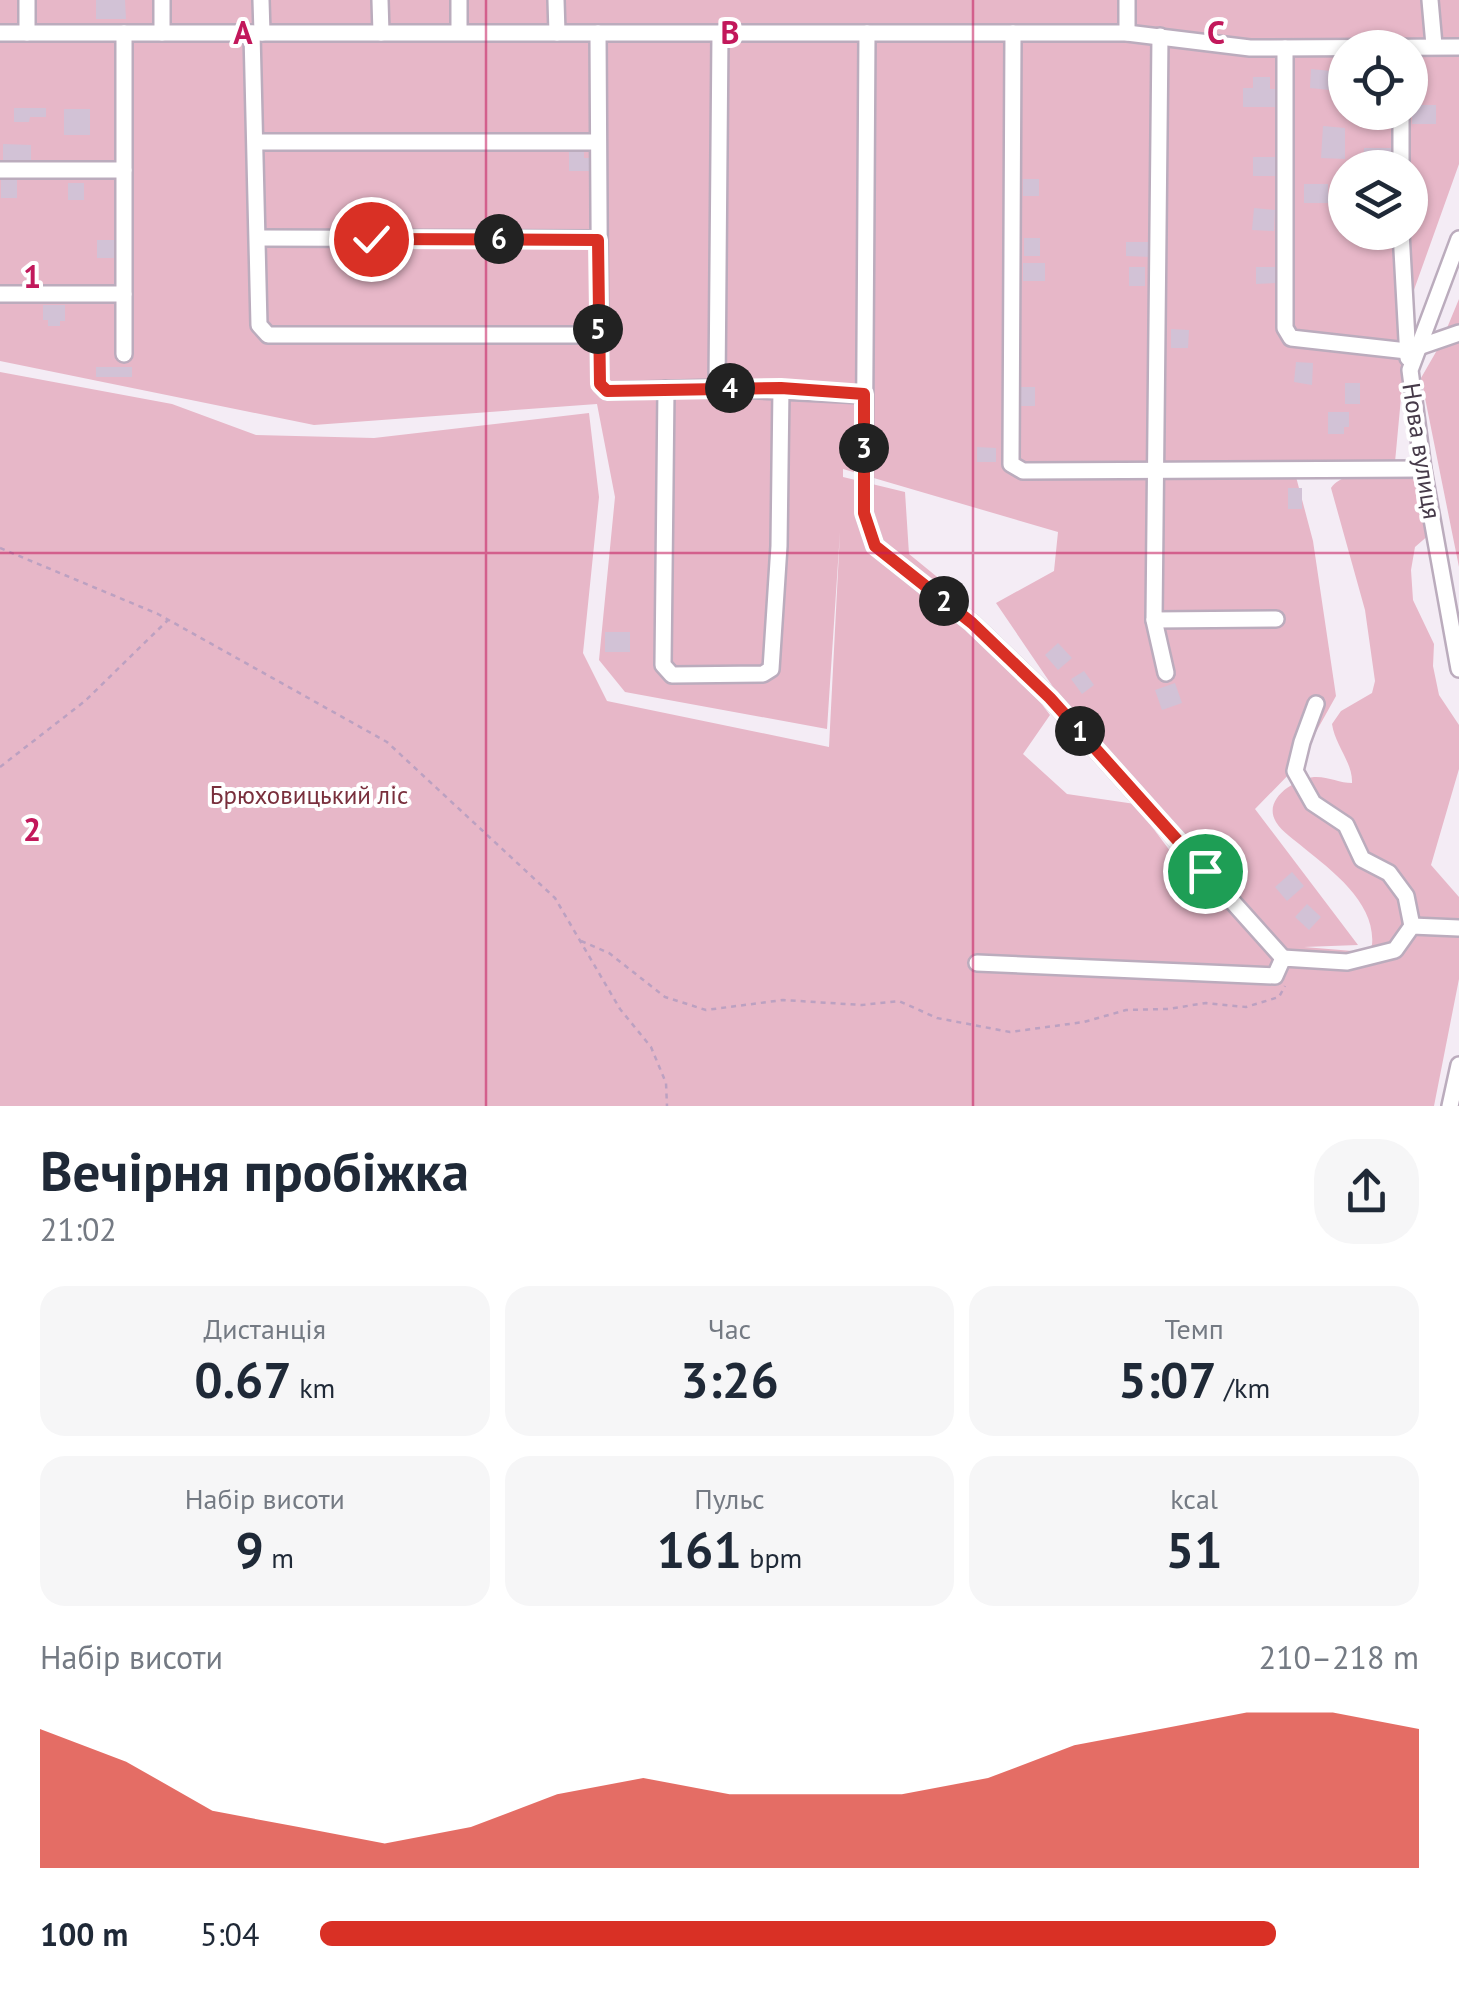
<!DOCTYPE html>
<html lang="uk">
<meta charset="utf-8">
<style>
body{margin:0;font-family:"PT Sans",sans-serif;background:#f6f6f7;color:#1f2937;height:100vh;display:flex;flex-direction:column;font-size:38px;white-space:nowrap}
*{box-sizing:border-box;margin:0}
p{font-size:32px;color:#747a83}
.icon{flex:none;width:55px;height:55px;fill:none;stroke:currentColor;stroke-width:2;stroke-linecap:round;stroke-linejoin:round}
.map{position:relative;height:1106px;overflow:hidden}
.drawer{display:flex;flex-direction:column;background:#fff;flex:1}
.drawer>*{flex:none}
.buttons{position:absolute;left:1328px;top:30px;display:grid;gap:20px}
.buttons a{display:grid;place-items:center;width:100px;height:100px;border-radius:50%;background:#fff;box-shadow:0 2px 8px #0004;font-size:50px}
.pin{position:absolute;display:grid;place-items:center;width:85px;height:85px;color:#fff;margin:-42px;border:5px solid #fff;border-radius:50%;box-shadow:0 2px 10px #0007}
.km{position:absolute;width:50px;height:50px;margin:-25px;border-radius:50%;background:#222;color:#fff;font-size:28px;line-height:50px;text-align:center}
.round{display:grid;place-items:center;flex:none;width:105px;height:105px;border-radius:40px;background:#f6f6f7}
.headline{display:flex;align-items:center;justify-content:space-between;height:170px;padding:0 40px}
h1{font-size:55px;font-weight:600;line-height:75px}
.figures{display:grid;grid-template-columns:repeat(3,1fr);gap:15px;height:170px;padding:10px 40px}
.figures div{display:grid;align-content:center;border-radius:25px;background:#f6f6f7;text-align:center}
.figures b{font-size:50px;font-weight:600}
.figures small{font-size:28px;font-weight:400}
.figures p{font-size:28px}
.chart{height:280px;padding:20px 40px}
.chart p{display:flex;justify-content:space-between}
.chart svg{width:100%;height:180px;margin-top:10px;fill:#d93025;opacity:.7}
ul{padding:0 40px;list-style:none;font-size:32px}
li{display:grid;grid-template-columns:160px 120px 1fr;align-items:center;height:75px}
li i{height:25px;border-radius:12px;background:#d93025}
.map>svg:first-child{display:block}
</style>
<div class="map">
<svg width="1459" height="1106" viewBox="0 0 1459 1106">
<rect width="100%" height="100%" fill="#f4ecf5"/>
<!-- green -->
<g fill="#e7b7c8" fill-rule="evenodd">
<path d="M0,0H1459V164L1410,301L1395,462L1295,473L1313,541L1336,696L1297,766L1255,809L1358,945L1304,947L1365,952L1372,945C1376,904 1334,872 1304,848C1295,840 1282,832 1276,822C1262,799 1295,779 1314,777C1327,776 1340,783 1352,783C1353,763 1335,745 1332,724L1341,711L1372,693L1375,681L1365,610L1331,488C1345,468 1386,475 1409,474L1421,484L1430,534L1415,547L1411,570L1413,600L1434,644L1433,666L1439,695L1459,725V769L1431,865L1459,897V979L1434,1106H0V372L172,404L256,435L374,438L589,413L599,497L583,653L607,701L829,747L840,532L827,729L625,692L599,660L615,497L597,404L314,425L0,361ZM1345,48H1410V112H1345ZM1345,168H1410V232H1345ZM843,469L1058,532L1054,571L996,603L1083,731L1214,873L1188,875L1135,804L1067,794L1023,754L1050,715L958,594L909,554L905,492L843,477Z"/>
<polygon points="1459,299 1459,567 1421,378 1440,345"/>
</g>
<!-- building -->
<g fill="#d2c2d6">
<polygon points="96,0 125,0 126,19 96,19"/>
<polygon points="1311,69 1331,71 1330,90 1310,88"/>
<polygon points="1253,77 1270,77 1270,89 1278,89 1278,107 1243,107 1243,88 1253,88"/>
<rect x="1412" y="105" width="24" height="19"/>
<polygon points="14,108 46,108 46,117 30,117 29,122 14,122"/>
<rect x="64" y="109" width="26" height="26"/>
<polygon points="1323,126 1345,128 1345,159 1321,158"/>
<polygon points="3,144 31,145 31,163 3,163"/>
<polygon points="569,148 584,148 584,158 592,158 592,171 569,171"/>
<polygon points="1364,148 1393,148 1393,168 1363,168"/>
<rect x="1253" y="157" width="24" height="19"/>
<rect x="1023" y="179" width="16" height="17"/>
<rect x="1" y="180" width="16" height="18"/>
<rect x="68" y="183" width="16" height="17"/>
<rect x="1304" y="184" width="24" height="19"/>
<polygon points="1254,208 1275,210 1274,231 1252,230"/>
<rect x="1024" y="238" width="16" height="18"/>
<rect x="97" y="240" width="21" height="18"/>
<polygon points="1126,242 1151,242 1151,257 1126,256"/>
<rect x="1023" y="263" width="22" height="18"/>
<rect x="1129" y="267" width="16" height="19"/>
<polygon points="1256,267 1276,267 1276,283 1256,284"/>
<polygon points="43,305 65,305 65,321 60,321 60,326 48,326 48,320 43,320"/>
<polygon points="1171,329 1189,330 1188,348 1171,348"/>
<polygon points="1296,362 1313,363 1312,385 1294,382"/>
<rect x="96" y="367" width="36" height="10"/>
<rect x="1345" y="383" width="15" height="21"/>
<rect x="1018" y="387" width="17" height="19"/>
<polygon points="1328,412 1349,412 1349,427 1344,427 1344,434 1328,434"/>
<polygon points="977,447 996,448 996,462 977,462"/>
<rect x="1288" y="488" width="14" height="21"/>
<rect x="605" y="632" width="25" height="20"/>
<polygon points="1058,643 1072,658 1058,670 1045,655"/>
<polygon points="1084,671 1094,685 1082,694 1071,679"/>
<polygon points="1175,683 1182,703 1162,710 1155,690"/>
<polygon points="1292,872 1304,886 1287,901 1275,887"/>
<polygon points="1307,904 1321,917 1309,930 1295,917"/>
</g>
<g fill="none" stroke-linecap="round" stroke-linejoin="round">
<defs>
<g id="minor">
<polyline points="27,0 27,33"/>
<polyline points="162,0 162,33"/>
<polyline points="261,0 262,33"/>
<polyline points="380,0 381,33"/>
<polyline points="459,0 459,32"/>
<polyline points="556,0 557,33"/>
<polyline points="1430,0 1434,45"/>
<polyline points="0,33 1127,33 1250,48 1459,47"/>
<polyline points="252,33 259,325 268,335 598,335"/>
<polyline points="598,33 600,384 607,391 717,388"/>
<polyline points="720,33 717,388 864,395"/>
<polyline points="867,33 864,513 875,546 972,623 1050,698 1283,958"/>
<polyline points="1013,33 1011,464 1023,471 1423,469"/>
<polyline points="1127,33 1127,0"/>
<polyline points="1160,36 1154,620 1276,619"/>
<polyline points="1285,48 1285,328 1291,338 1407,351 1459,333"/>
<polyline points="1401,112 1401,168"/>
<polyline points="256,142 598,142"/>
<polyline points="0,170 124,170"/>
<polyline points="1401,232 1408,358"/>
<polyline points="258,238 598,239"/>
<polyline points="1459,239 1410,370 1423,469 1459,669"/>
<polyline points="0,294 124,294"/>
<polyline points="124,354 124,33"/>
<polyline points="666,389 663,665 672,675 763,674 771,669 779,546 781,388"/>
<polyline points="1154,620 1166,673"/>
<polyline points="1316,704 1302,742 1295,771 1313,803 1346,825 1362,859 1389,873 1406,896 1412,926"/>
<polyline points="977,963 1275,976 1283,958 1347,962 1395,950 1412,926 1459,928"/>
<polyline points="1450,1106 1459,1065"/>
</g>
</defs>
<!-- minor casing -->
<use href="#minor" stroke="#bbacbd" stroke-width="20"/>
<!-- path -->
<g stroke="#bca1c1" stroke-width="2.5" stroke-dasharray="5 5" stroke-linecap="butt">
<polyline points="0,548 158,614 387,742 555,898 620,1009 651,1047 666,1083 667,1106"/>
<polyline points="0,767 85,701 168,620"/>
<polyline points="581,941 609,953 665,997 706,1010 783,1000 862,1005 899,1001 937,1018 1010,1032 1084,1022 1126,1010 1168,1009 1206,1003 1246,1007 1279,997 1285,986"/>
</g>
<!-- minor -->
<use href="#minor" stroke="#fff" stroke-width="15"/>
</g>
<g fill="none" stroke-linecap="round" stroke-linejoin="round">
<defs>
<polyline id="route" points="371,239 598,240 600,384 607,391 781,388 864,394 864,513 875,546 972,623 1050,698 1205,871"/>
</defs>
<!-- route casing -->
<use href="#route" stroke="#fff" stroke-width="20"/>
<!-- route -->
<use href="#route" stroke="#d93025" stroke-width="12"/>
</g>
<!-- grid -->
<path fill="none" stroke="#c2185b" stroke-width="2.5" stroke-opacity="0.55" d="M486,0V1106M973,0V1106M0,553H1459"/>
<g text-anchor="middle" stroke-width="8" stroke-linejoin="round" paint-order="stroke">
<!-- street labels -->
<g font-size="25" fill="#463a49" stroke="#fff">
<text transform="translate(1422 451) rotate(81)" y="9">Нова вулиця</text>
</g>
<!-- park labels -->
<g font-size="25" fill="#792f3c" stroke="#fff">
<text x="309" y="804">Брюховицький ліс</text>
</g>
</g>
<g font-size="32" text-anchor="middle" font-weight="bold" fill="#c2185b" stroke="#fff" stroke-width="8" stroke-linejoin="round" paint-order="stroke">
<text x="243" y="44">A</text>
<text x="730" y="44">B</text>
<text x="1216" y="44">C</text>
<text x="32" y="288">1</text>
<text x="32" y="841">2</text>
</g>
</svg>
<div class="buttons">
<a><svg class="icon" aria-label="locate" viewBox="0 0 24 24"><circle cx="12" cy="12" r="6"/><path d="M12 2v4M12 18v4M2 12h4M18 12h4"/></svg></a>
<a><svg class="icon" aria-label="layers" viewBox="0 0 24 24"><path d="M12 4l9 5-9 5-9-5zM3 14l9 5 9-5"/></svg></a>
</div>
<div class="pin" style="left:1205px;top:871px;background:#1e9e55"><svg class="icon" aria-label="arrive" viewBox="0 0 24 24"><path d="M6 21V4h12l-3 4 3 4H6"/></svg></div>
<div class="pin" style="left:371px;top:239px;background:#d93025"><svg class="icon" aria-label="check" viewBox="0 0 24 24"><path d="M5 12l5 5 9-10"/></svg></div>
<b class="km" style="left:1080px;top:731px">1</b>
<b class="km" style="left:944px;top:601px">2</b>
<b class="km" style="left:864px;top:448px">3</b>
<b class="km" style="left:730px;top:388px">4</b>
<b class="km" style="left:598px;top:329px">5</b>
<b class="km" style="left:499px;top:239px">6</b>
</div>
<section class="drawer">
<div class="headline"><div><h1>Вечірня пробіжка</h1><p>21:02</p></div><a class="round"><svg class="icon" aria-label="share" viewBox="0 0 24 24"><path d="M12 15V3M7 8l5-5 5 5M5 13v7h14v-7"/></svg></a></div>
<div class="figures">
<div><p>Дистанція</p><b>0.67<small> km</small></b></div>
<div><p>Час</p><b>3:26</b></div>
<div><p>Темп</p><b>5:07<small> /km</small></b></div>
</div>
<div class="figures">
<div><p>Набір висоти</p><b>9<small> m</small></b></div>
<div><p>Пульс</p><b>161<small> bpm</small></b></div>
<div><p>kcal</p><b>51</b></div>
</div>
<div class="chart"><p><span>Набір висоти</span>210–218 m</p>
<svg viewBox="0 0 160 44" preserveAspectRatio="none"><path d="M0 44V10L10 18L20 30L30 34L40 38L50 34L60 26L70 22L80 26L90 26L100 26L110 22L120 14L130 10L140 6L150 6L160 10V44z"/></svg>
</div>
<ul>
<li><b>100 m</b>5:04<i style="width:87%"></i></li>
</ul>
</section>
